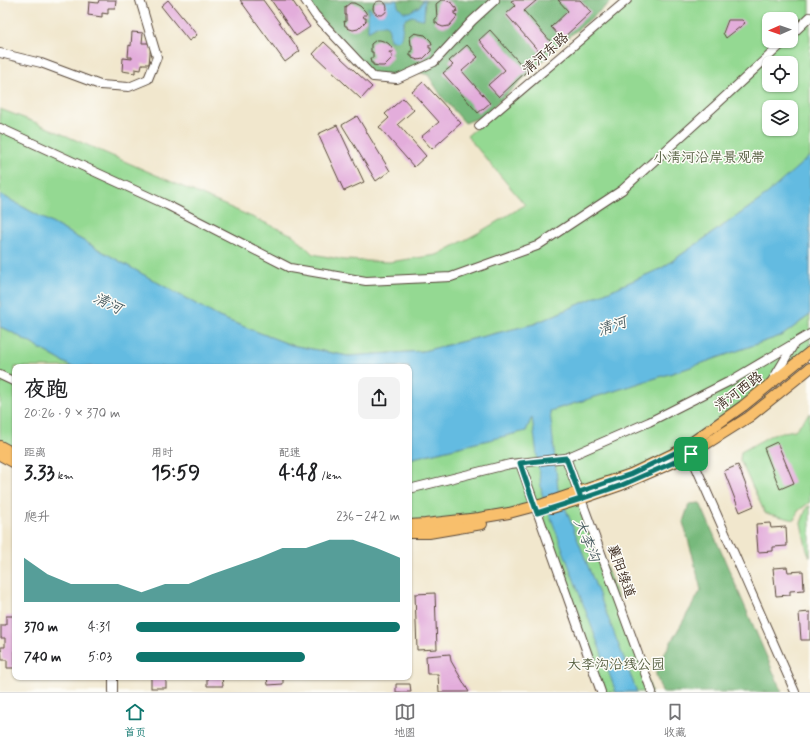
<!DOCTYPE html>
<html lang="zh">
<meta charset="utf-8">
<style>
body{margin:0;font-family:Mynerve,"LXGW WenKai TC",sans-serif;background:#f2f2f2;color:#202124;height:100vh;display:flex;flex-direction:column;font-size:15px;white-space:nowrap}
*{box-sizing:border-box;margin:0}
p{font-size:13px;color:#757577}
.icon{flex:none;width:22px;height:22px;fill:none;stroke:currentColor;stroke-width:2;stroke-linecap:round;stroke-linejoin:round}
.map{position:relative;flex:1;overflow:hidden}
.sheet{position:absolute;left:12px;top:364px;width:400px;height:316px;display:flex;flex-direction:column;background:#fff;border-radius:8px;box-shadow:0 1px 3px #0004}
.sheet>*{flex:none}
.needle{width:26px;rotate:268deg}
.fabs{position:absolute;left:762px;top:12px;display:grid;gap:8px}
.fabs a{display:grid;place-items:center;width:36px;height:36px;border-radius:8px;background:#fff;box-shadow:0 1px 3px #0004;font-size:20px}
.pin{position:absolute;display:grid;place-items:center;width:34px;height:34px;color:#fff;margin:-17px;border-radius:8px;box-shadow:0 2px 6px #0006}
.round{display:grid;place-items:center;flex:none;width:42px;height:42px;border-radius:8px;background:#f2f2f2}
.summary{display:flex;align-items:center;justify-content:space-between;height:68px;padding:0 12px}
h1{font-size:22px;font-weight:700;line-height:30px}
.metrics{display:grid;grid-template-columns:repeat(3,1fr);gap:6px;height:68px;padding:4px 12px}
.metrics div{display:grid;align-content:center}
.metrics b{font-size:20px;font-weight:700}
.metrics small{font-size:11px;font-weight:400}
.metrics p{font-size:11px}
.chart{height:112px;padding:8px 12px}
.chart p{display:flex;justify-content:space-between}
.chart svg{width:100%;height:72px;margin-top:4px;fill:#0f766e;opacity:.7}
ul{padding:0 12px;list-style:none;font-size:13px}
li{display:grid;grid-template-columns:64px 48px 1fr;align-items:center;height:30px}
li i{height:10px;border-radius:5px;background:#0f766e}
.dock{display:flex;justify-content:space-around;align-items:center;height:56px;border-top:1px solid #e0e0e0;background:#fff;font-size:11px;color:#757577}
.dock a{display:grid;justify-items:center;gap:2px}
.dock .selected{color:#0f766e}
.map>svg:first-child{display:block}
</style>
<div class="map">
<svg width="810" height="692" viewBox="0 0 810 692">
<rect width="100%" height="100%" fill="#fdfcf7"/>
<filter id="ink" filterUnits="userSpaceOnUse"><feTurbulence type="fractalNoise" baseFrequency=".025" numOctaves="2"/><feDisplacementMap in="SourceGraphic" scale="8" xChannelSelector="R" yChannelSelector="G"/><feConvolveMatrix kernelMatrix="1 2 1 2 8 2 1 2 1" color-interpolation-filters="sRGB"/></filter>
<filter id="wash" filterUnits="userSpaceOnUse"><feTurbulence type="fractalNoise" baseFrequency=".012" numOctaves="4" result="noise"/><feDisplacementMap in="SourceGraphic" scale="16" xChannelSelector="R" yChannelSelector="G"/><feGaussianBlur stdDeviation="0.9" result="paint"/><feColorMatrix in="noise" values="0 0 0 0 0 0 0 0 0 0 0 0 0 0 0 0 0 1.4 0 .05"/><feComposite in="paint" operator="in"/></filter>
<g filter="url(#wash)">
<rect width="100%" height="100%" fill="#f1e7cd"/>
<!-- green -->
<g fill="#94d992" stroke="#688258" fill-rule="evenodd">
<path d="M627,0H810V157L760,200L662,268L534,324L423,351L348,356L291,345L219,317L0,194V109L37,123L293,235L313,254L344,260L389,262L437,255L478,233L525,205L467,136ZM769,19H791V41H769ZM769,63H791V85H769ZM769,107H791V129H769Z"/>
<polygon points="810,315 810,352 681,450 579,492 652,692 601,692 537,513 532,511 409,529 409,459 526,431 532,416 550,411 685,369 783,335"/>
<polygon points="0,327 8,330 72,367 15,367 15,458 0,451"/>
<polygon points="810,413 810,502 798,511 794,520 765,513 740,460 741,452 773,434 795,430"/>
<polygon points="810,506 810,557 807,551 801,523 807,507"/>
</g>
<!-- forest -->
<g fill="#77b97c" stroke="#59724d">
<polygon points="305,0 613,0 558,46 484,116 465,123 442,97 428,75 415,71 397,79 373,77"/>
<polygon points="700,503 782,692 662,692 656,675 656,668 701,590 693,557 683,522 689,504"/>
</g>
<!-- water -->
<g fill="#64bbe1" stroke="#507280">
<path d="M397,0L398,6L404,12H409L420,6L423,0H425L424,19H421L412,16L405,19C404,21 403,23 403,25C401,34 404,44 390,40C388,33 391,30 386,25H378L368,31V7C371,9 374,12 377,13C386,17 390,8 383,1Z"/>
<polygon points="810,156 810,315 783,335 685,369 550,411 558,489 637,692 616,692 542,494 532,417 526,431 409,459 409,367 72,367 8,330 0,327 0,194 219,317 291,345 348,356 423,351 534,324 662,268 760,200"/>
</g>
<g id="blocks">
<!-- building -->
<g fill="#e3addb">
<polygon points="99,0 116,0 115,8 108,8 108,14 102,13 102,17 88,15 89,2 98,3"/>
<polygon points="168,0 197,35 189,41 161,6"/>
<polygon points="240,0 263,0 300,51 285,62"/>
<polygon points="271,0 292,0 310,27 296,36"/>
<polygon points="441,0 445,0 450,2 453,4 456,8 457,12 454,12 454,14 457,15 456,18 449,26 443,27 438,25 437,23 435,23 435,18 437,18 436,4"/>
<polygon points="513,0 537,0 524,11 552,43 541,54 506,14 515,6 511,1"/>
<polygon points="558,0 580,0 591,12 562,39 551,27 568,11"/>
<circle cx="380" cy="8" r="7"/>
<polygon points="350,3 354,3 360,6 365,11 367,15 363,15 364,18 366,18 366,21 358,29 353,30 347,28 347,26 345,26 344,21 346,22 346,15 345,15 345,7"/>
<polygon points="728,20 742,20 745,23 726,38 723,33"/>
<polygon points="490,30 527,71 499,97 488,85 505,70 479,40"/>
<polygon points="132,32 143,33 142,43 151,43 149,64 142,64 141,70 135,69 135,73 122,71 123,58 132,59 132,57 128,57 129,45 131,46"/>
<polygon points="415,33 419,34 425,35 431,41 432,45 429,45 429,48 431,48 431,51 423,59 418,60 412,58 412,56 410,56 410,51 412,52 412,45 411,45 410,37"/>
<polygon points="376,40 380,40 386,42 389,44 392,48 393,52 389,52 390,54 392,55 392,58 384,66 379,66 373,65 373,63 371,63 370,58 373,58 373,52 371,52 371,44"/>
<polygon points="324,42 372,87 361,99 313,54"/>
<polygon points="467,45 478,57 462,71 490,103 478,113 443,73 453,65 449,61"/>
<polygon points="423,82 461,123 432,149 421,137 439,122 412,92"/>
<polygon points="403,98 414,110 398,124 426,156 414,167 379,127 389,118 385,114"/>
<polygon points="357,116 390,171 376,181 342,125"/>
<polygon points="337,125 364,182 344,191 318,134"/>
<polygon points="777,442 794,483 780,489 764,448"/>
<polygon points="738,465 754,506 740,512 724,471"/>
<polygon points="770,523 771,528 786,527 787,546 773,547 773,551 758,552 756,524"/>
<polygon points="787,567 788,572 803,571 804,590 790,591 790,595 776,596 773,568"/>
<polygon points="435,593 437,649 417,650 415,594"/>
<polygon points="810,612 810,640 801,640 799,613"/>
<polygon points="6,616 15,616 15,668 7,668 7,660 2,660 1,647 5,647 5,638 1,638 1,625 6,625"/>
<polygon points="450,654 451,661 469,692 439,692 438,674 427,674 426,656"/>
<rect x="151" y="677" width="15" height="11"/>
<polygon points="207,677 222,677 223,686 207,686"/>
<polygon points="267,677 283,677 283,684 268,685"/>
<polygon points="396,684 410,684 411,692 396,692"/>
</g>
</g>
</g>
<g filter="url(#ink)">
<use href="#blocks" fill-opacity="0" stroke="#564638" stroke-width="1"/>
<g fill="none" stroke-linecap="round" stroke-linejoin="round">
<defs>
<g id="minor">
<polyline points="305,0 315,15 373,77 397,79 434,62 472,21 495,0"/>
<polyline points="791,35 810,17"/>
<polyline points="0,53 41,63 100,85 129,87 148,79 157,57 140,0"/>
<polyline points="479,126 627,0"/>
<polyline points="0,128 167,205 290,268 366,281 451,277 537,246 622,190 717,104 785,41"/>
<polyline points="0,375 15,382"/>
<polyline points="772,381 794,344"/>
<polyline points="688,449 795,692"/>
<polyline points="566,458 652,692"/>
<polyline points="520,463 601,692"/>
<polyline points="409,489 510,464 566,458 649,422 732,380 810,334"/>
<polyline points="113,677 113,692"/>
</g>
<g id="major">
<polyline points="0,446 15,454"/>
<polyline points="0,455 15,463"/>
<polyline points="552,508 575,501 621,485 684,458 749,417 810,368"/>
<polyline points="409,525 425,524 479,518 509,513 543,504 631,474 681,450 743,406 810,352"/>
<polyline points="409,533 429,533 482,524"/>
</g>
</defs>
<!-- minor casing -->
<use href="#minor" stroke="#564638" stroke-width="10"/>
<!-- major casing -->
<use href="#major" stroke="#564638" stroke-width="12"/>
<!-- minor -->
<use href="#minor" stroke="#fff" stroke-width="8"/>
<!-- major -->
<use href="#major" stroke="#f8bf6c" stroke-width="10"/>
</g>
</g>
<g fill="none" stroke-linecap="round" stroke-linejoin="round" filter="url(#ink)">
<defs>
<polyline id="route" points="691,454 684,458 622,485 581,499 566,458 520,463 537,513 581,499 579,492 631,474 681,450 687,446 691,454"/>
</defs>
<!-- route casing -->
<use href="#route" stroke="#fff" stroke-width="8"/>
<!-- route -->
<use href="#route" stroke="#0f766e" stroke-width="5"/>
</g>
<g text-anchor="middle" stroke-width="3" stroke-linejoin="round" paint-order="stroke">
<!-- street labels -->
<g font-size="14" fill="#3b2a1e" stroke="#fdfcf7">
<text transform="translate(545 53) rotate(-41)" y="5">清河东路</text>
<text transform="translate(738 391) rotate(-37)" y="5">清河西路</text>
<text transform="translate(622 571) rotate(70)" y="5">襄阳绿道</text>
</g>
<!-- park labels -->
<g font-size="14" fill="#565f41" stroke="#fdfcf7">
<text x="709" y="162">小清河沿岸景观带</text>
<text x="616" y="669">大李沟沿线公园</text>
</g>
<!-- water labels -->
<g font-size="15" font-style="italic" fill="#495d62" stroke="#fdfcf7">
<text transform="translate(108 303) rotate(26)" y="5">清河</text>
<text transform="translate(612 326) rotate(-20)" y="5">清河</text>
<text transform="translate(587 540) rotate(68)" y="5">大李沟</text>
</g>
</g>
</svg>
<div class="fabs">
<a><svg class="needle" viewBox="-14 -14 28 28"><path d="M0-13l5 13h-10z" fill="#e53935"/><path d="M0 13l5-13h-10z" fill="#757577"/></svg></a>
<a><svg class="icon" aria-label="locate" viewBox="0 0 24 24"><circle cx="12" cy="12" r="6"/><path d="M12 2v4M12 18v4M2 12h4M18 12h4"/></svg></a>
<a><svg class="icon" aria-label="layers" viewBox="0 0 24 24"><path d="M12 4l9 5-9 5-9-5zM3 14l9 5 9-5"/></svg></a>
</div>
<div class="pin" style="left:691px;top:454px;background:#1e9e55"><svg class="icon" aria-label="arrive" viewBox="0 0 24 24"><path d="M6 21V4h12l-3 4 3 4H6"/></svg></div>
<section class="sheet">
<div class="summary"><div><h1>夜跑</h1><p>20:26 · 9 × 370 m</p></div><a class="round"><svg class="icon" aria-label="share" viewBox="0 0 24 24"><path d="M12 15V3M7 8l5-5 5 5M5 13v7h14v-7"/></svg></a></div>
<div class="metrics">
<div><p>距离</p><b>3.33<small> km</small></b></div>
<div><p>用时</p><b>15:59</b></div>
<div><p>配速</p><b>4:48<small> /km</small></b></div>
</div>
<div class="chart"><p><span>爬升</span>236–242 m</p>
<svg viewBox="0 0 160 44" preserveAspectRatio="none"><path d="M0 44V17L10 27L20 33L30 33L40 33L50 38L60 33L70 33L80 27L90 22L100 17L110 11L120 11L130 6L140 6L150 11L160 17V44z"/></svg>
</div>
<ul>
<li><b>370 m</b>4:31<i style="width:100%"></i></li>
<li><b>740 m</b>5:03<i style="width:64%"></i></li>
</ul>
</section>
</div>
<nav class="dock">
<a class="selected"><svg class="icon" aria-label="home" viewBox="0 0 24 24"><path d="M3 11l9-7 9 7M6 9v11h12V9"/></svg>首页</a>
<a><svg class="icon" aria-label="map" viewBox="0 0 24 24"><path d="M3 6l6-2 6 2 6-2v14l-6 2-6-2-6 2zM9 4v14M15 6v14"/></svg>地图</a>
<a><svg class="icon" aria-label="saved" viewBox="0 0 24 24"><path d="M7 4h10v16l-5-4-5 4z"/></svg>收藏</a>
</nav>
